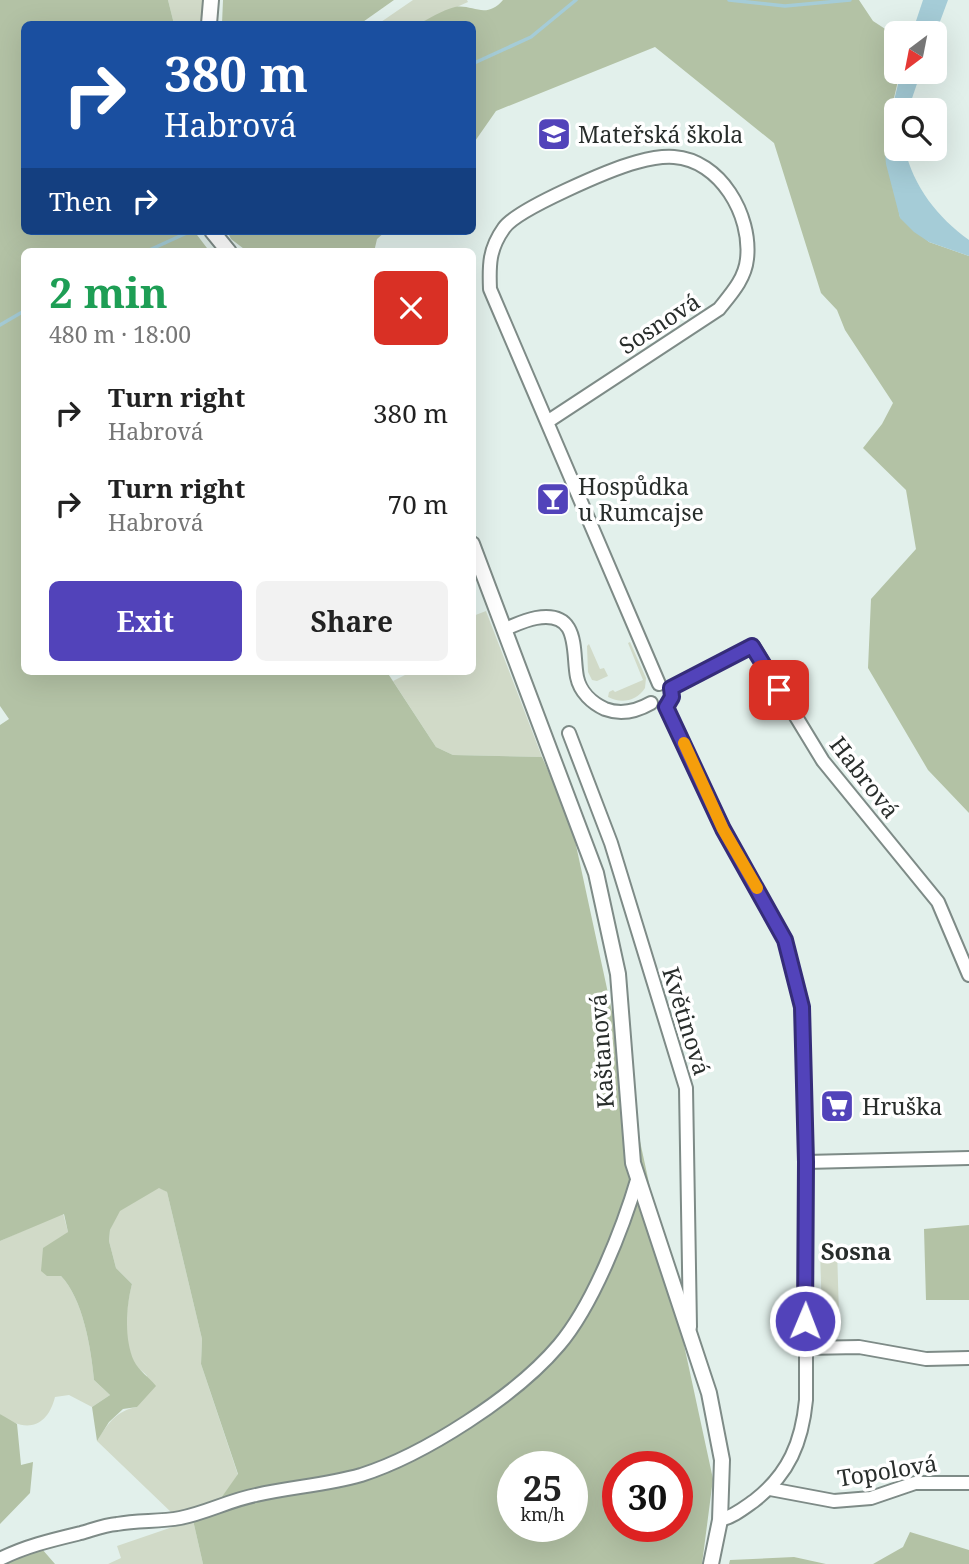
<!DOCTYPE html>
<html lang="en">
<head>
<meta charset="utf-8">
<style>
  :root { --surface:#fff; --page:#f2f2f2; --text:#222; --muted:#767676; --accent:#5243ba }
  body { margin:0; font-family:"Noto Serif",serif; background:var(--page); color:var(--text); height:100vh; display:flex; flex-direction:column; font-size:26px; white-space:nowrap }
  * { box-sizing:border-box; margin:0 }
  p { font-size:23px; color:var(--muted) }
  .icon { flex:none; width:38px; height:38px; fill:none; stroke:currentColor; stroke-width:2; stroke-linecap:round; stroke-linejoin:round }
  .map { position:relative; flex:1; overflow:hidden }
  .panel { position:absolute; left:21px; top:248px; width:455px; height:427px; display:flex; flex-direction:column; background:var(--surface); border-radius:10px; box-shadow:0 7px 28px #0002 }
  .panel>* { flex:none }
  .top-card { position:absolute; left:21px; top:21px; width:455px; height:214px; border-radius:10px; box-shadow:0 7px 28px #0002; background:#1a4fa0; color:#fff; overflow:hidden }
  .needle { width:46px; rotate:212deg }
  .tools { position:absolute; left:884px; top:21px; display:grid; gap:14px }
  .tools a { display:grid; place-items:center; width:63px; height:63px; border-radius:10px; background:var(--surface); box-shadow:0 7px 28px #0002; font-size:35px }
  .speed { position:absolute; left:497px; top:1451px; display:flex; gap:14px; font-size:35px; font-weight:700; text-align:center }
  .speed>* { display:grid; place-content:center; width:91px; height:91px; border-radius:50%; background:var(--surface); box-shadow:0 7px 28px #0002; line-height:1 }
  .speed small { font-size:18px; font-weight:400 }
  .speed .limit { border:10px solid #d22; background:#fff; color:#111 }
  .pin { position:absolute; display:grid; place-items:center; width:60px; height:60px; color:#fff; margin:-30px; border-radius:14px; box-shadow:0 4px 10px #0006 }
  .me { position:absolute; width:77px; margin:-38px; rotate:1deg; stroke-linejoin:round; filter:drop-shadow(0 0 5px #0008) }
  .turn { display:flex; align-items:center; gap:24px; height:147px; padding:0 28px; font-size:32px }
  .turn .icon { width:91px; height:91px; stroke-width:2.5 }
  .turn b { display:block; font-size:49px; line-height:60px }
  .then { display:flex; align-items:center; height:66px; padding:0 28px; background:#0003; gap:14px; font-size:26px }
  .round { display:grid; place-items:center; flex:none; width:74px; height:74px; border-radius:10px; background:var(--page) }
  .summary { display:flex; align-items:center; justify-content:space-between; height:119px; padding:0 28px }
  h1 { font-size:42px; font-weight:700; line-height:52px; color:#1e9e55 }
  .primary-button { display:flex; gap:14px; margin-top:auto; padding:14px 28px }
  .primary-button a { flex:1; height:80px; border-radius:10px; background:var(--accent); color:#fff; font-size:28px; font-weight:700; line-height:80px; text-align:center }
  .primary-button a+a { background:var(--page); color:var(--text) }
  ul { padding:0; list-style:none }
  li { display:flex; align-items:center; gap:21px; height:91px; padding:0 28px }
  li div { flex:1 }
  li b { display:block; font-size:26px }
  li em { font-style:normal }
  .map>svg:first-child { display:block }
</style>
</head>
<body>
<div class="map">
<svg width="969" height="1564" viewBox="0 0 969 1564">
  <rect width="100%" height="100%" fill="#e2f0eb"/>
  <path fill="#d1dac8" d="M 168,0 L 203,0 L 202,24 L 174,24 Z
    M 413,0 L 467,0 L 468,2 L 418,24 L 378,24 Z
    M 486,611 L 542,757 L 453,755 L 436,747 L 393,681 L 411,672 L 472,672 L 473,616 Z
    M 630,642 L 646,678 L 645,688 C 637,701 621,704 608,697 L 609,692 L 613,690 L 615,692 L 643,680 L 628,643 Z
    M 589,644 L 600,669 L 604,668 L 608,676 L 597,681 L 592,680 L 588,672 L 587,646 Z
    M 159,1187 L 167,1192 L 202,1339 L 201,1364 L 238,1475 L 221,1498 L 173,1514 L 97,1441 C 108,1423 116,1411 137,1407 L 147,1376 C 144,1372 137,1368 135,1364 C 122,1343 126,1306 132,1284 L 116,1268 L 109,1241 L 110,1230 L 119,1211 Z
    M 63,1213 L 68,1232 L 47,1276 L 61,1276 C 83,1299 91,1348 94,1380 L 110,1395 L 92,1407 L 69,1395 L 55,1397 C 47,1429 24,1433 0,1414 L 0,1241 Z
    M 837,1248 L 839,1316 L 822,1316 L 820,1249 Z
    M 193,1520 L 203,1564 L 108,1564 L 121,1558 L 117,1546 Z"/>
  <path fill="#b3c2a5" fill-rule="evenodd" d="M 0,0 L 168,0 L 174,24 L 24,24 L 24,231 L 194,231 L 210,252 L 24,252 L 24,672 L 387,672 L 436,747 L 453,755 L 542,757 L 571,822 L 713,1479 L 702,1564 L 203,1564 L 193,1520 L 218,1509 L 221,1498 L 238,1474 L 201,1364 L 202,1339 L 167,1192 L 159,1188 L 120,1211 L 110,1230 L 109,1241 L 116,1268 L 132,1284 C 126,1307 124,1339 134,1361 C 138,1370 150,1378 156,1386 L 137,1407 L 123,1409 L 109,1422 L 97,1441 L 92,1407 L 110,1395 L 94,1380 C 91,1348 83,1299 61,1276 L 47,1276 L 41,1271 L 43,1248 L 68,1232 L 64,1214 L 0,1241 L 0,725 L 9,719 L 0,706 ZM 513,1466 L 572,1466 L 572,1526 L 513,1526 ZM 618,1466 L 677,1466 L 677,1526 L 618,1526 Z
    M 223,0 L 394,0 L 360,24 L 222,24 Z
    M 503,0 L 859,0 L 873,21 L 896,36 L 896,72 L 900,72 L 884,141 L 900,217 L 929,242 L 969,256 L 969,813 L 928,770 L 868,668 L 871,599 L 916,549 L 906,490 L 863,448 L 882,424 L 893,403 L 845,330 L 837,310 L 821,293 L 774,143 L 655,47 L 496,111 L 473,144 L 472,24 L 418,24 C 429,19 442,10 455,7 C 473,4 486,20 503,0 Z
    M 227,231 L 386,231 L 377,239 L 374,252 L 248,252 L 231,239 Z
    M 969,1225 L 969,1300 L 926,1300 L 924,1229 Z
    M 0,1414 L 17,1424 L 21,1465 L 33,1462 L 30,1493 L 0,1524 Z
    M 910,1532 L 969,1550 L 969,1564 L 873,1564 L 903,1547 Z
    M 42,1549 L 55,1564 L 0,1564 Z
    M 794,1557 L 826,1564 L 729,1564 L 730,1560 Z"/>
  <path fill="#a5ccd7" d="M 923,0 L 948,0 L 935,35 L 912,33 Z
    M 901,72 L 921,72 L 908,110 L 896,110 L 896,149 L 905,149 C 913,186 938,218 969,240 L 969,256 L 929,242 L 914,232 L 900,218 L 886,164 L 884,141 Z"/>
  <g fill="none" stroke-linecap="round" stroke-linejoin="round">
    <path stroke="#a5ccd7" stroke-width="3.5" d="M 729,0 L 785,6 L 850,0
      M 472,64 L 531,37 L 576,0
      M 145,252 L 191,231
      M 0,325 L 24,311"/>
    <g stroke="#7e8b87" stroke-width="16">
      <path id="minor" d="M 547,422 L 719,309 C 731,294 745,279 747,259 C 752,215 720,160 674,157 C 662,156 648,159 637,162 C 611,169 517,209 504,228 C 489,249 489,265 490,289 L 659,684
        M 505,629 C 515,625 525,620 536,618 C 581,610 572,652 577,677 C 580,692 592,703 605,709 C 621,715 637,711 651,703
        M 671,688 L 753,646 L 823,761 L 938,902 L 969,975
        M 666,707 L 723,829 L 785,940 L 802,1007 L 806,1162 L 806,1400 C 802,1442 789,1474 754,1501 C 744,1508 733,1517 720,1520
        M 569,733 L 611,843 L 686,1088 L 690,1327
        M 806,1162 L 969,1158
        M 805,1348 L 859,1347 L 926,1359 L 969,1358
        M 770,1489 L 834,1501 L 871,1498 L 915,1483 L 969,1483
        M 0,1559 C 26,1546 52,1540 81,1533 C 92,1530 104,1525 117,1524 C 138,1520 159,1522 180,1518 C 206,1513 230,1500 256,1495 C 291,1487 326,1485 361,1475 C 424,1455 516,1396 559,1345 C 593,1305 623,1228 638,1177"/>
    </g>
    <g stroke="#7e8b87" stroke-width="18">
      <path id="tertiary" d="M 209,24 L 211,0
        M 212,231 L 229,252
        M 472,544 L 596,873 L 618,974 L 633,1163 L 709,1393 L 722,1460 L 720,1520 L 711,1564"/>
    </g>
    <use href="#minor" stroke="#fff" stroke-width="12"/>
    <use href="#tertiary" stroke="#fff" stroke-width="14"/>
  </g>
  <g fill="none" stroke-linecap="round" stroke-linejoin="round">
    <g stroke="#352c79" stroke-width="18">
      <path id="route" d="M 779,690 L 752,646 L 671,688 L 672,697 L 666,707 L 723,829 L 785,940 L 802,1007 L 806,1162 L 805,1321"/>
    </g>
    <use href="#route" stroke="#5243ba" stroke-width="12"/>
    <path stroke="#f59e0b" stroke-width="12" d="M 684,743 L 723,829 L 757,888"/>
  </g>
  <defs>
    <g id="school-square" transform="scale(1.75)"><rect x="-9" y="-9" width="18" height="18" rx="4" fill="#5243ba" stroke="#fff"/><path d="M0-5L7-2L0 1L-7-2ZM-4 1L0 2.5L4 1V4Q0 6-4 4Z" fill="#fff"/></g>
    <g id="bar-square" transform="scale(1.75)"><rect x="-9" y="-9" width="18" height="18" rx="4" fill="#5243ba" stroke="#fff"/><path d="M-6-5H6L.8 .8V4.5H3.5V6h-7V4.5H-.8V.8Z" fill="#fff"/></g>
    <g id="supermarket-square" transform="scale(1.75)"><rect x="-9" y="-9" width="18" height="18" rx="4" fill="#5243ba" stroke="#fff"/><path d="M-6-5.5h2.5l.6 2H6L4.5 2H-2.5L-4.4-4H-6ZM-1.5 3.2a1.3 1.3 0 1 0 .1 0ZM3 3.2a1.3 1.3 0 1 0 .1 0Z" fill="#fff"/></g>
  </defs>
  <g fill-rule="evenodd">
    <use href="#school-square" x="554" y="134"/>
    <use href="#bar-square" x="553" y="499"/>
    <use href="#supermarket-square" x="837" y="1106"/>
  </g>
  <g text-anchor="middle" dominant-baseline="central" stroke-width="7" stroke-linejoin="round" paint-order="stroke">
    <g font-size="23" fill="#282d2b" stroke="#fff" text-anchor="start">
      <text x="578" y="134">Mateřská škola</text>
      <text x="578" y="486">Hospůdka<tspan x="578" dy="26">u Rumcajse</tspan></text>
      <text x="862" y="1106">Hruška</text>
    </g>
    <g font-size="23" fill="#282d2b" stroke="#fff">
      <text transform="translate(659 323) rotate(-33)">Sosnová</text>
      <text transform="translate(865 777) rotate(52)">Habrová</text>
      <text transform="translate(687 1021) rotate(73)">Květinová</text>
      <text transform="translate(601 1051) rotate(-94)">Kaštanová</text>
      <text transform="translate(887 1470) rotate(-9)">Topolová</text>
    </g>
    <g font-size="24" font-weight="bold" fill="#282d2b" stroke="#fff">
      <text x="856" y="1250">Sosna</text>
    </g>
  </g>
</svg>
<div class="tools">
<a><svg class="needle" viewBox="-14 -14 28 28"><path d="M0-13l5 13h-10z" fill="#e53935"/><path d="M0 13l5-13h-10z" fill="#767676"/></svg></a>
<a><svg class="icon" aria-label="search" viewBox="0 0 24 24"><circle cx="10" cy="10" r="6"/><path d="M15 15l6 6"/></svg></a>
</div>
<div class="speed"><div>25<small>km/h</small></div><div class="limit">30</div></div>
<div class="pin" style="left:779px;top:690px;background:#d93025"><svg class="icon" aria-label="arrive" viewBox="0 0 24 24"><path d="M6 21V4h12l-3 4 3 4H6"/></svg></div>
<svg class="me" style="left:805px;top:1321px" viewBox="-20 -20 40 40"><circle r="17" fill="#5243ba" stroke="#fff" stroke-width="3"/><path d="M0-11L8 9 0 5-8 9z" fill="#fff"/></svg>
<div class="top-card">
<div class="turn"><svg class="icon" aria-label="right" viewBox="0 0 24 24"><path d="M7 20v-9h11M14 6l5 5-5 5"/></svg><div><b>380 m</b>Habrová</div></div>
<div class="then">Then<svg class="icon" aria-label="right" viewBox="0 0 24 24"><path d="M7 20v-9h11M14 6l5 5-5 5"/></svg></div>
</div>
<section class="panel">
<div class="summary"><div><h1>2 min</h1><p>480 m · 18:00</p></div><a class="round" style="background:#d93025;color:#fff"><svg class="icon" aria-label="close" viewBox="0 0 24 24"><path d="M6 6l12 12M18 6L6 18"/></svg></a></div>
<ul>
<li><svg class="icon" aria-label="right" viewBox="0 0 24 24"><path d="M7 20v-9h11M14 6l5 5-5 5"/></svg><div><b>Turn right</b><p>Habrová</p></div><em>380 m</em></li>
<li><svg class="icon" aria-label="right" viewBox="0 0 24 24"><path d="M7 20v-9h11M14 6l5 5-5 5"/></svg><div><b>Turn right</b><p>Habrová</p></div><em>70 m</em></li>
</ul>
<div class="primary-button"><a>Exit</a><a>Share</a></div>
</section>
</div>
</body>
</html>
